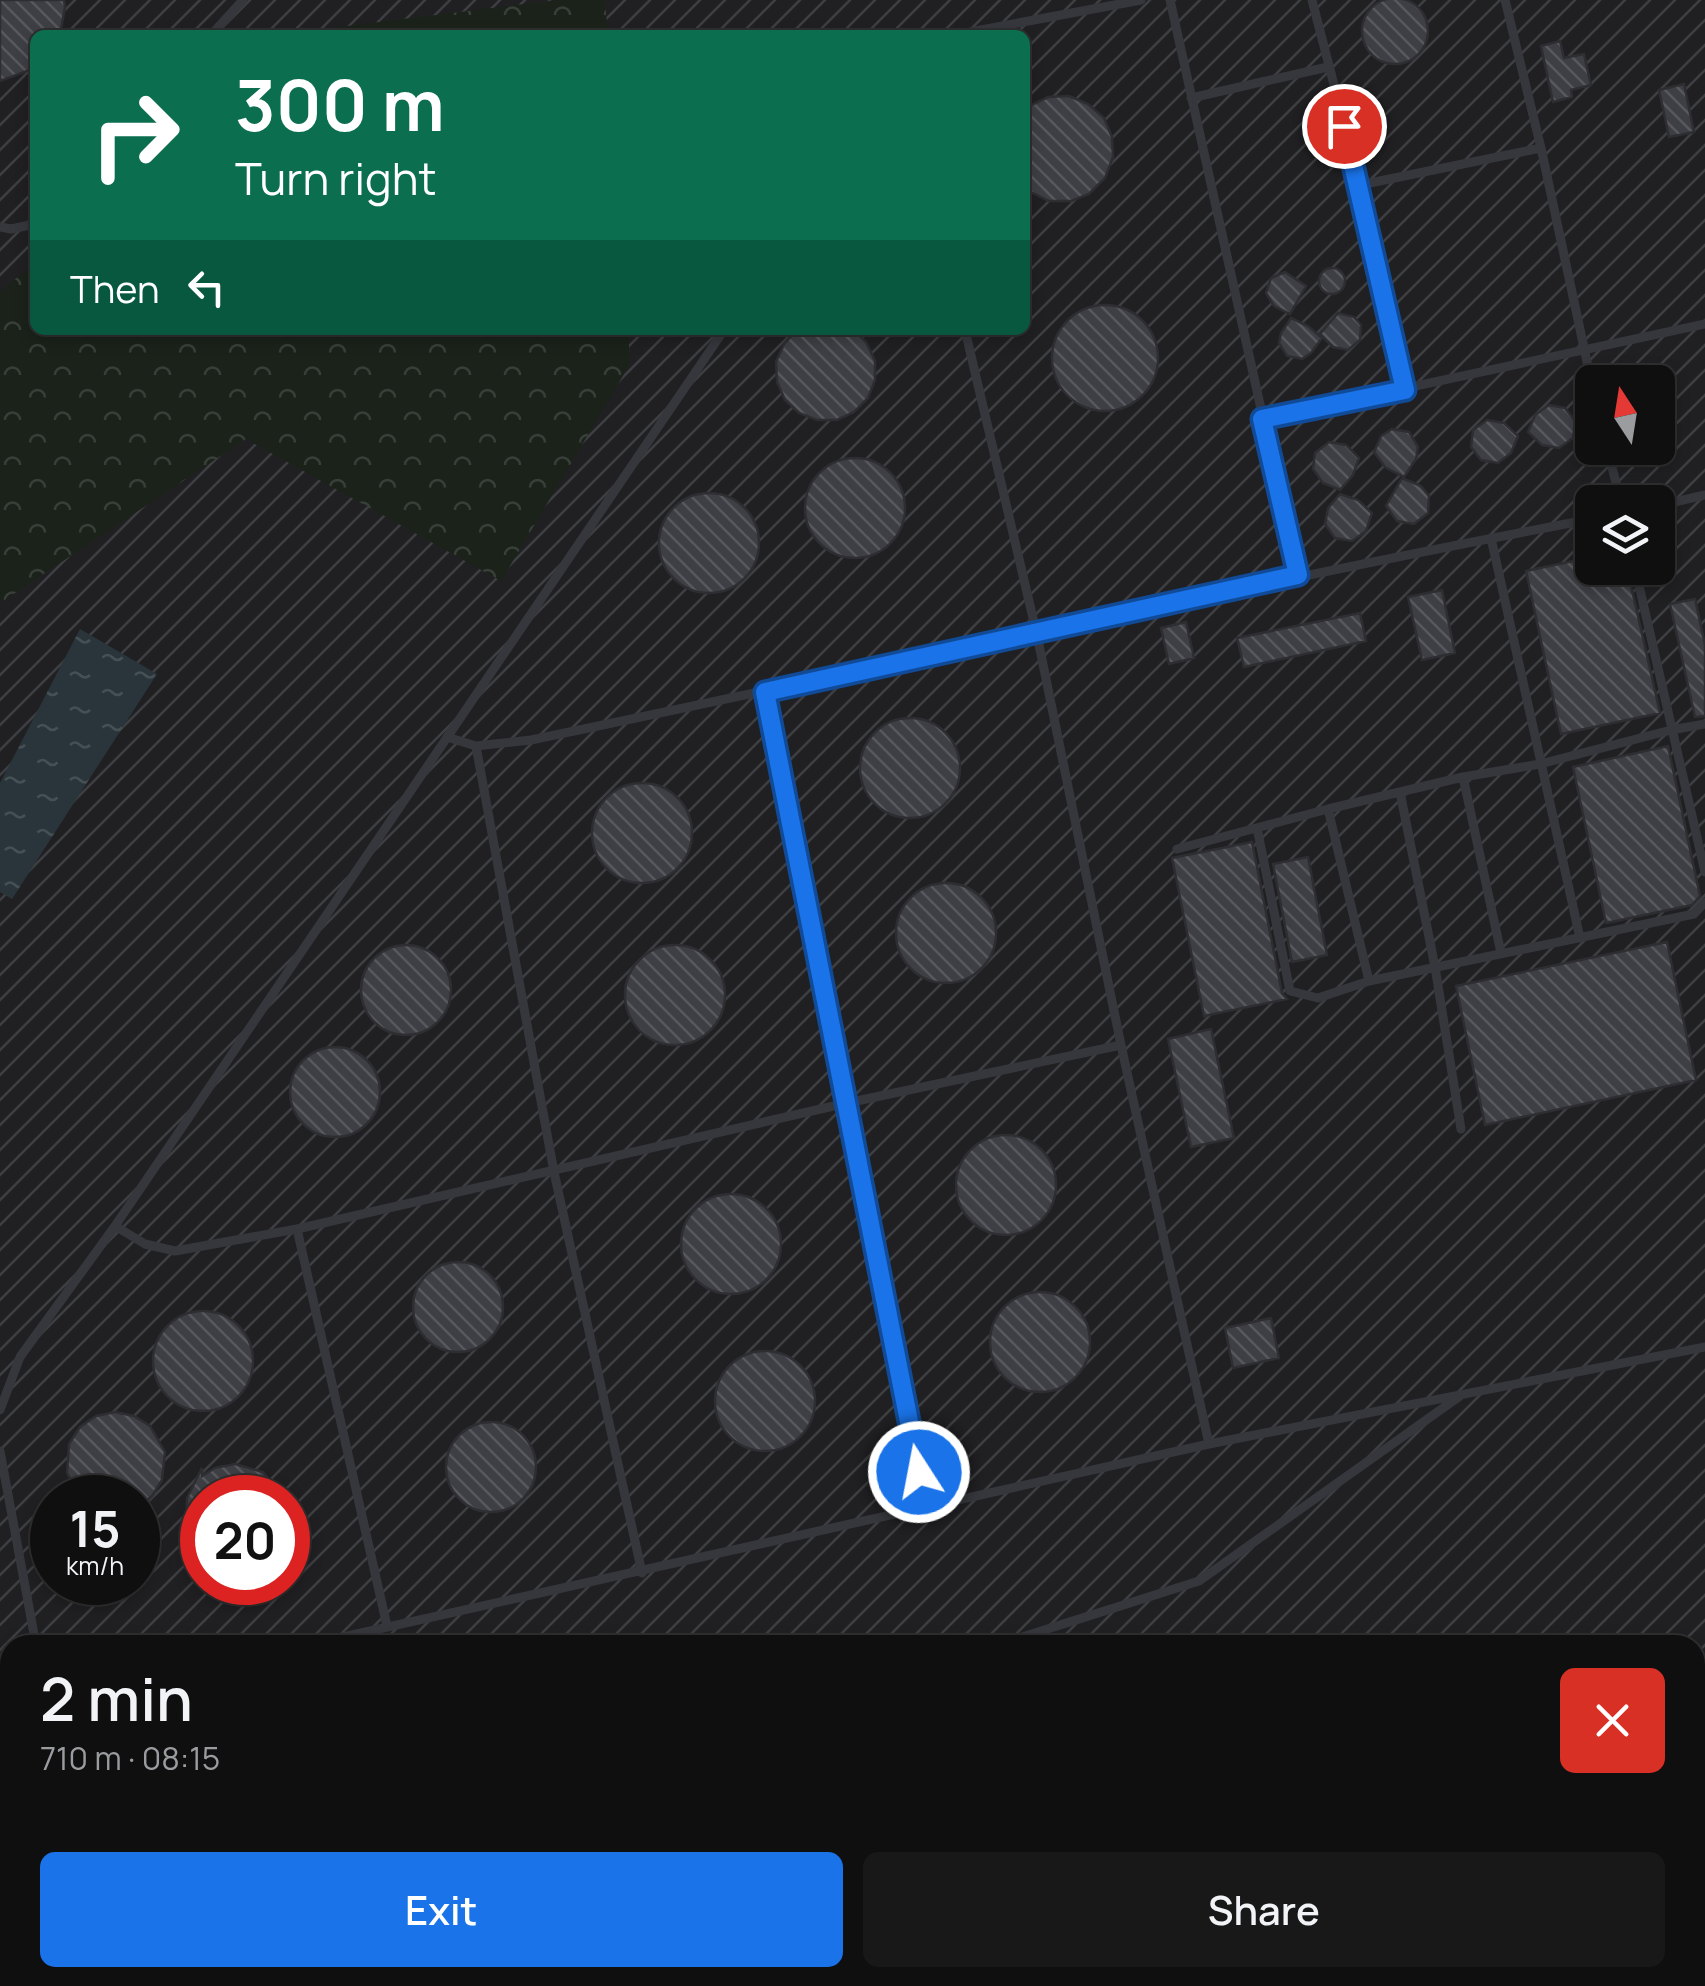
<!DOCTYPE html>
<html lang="en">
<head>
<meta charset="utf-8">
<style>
  :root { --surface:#0f0f10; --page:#181819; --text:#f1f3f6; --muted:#9b9c9f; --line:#2f2f30; --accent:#1a73e8 }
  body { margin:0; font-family:Manrope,sans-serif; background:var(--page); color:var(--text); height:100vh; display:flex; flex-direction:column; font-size:38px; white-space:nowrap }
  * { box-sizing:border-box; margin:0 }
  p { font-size:32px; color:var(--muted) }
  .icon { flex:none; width:55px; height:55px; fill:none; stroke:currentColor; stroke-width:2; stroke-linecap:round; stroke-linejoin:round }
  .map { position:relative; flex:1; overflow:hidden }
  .side { position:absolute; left:0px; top:1635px; width:1705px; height:352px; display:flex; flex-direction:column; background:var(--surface); border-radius:30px 30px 0 0; box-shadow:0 5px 15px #0003,0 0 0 2px var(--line) }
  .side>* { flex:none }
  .hud { position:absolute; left:30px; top:30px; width:1000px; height:305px; border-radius:15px; box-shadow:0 5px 15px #0003,0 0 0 2px var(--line); background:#0b6e4f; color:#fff; overflow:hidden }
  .needle { width:65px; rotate:348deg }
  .controls { position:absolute; left:1575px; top:365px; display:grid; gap:20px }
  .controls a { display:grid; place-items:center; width:100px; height:100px; border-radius:15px; background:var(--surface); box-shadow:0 5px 15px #0003,0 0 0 2px var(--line); font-size:50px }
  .speed { position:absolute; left:30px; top:1475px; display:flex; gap:20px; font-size:50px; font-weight:700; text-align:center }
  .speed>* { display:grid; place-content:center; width:130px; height:130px; border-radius:50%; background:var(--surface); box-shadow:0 5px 15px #0003,0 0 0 2px var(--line); line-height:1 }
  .speed small { font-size:25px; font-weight:400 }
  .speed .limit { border:15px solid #d22; background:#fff; color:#111 }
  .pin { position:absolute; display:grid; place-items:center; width:85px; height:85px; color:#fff; margin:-42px; border:5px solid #fff; border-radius:50%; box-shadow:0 2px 10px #0007 }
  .me { position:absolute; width:110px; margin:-55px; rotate:349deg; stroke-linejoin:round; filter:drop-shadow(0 0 8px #0008) }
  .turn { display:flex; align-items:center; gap:35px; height:210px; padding:0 40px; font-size:45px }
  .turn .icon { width:130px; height:130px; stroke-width:2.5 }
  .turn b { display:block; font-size:70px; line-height:85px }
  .then { display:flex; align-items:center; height:95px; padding:0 40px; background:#0003; gap:20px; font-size:38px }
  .round { display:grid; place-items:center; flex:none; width:105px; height:105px; border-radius:15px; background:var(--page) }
  .overview { display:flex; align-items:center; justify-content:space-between; height:170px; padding:0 40px }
  h1 { font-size:60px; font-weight:600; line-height:75px }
  .action { display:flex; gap:20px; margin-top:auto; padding:20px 40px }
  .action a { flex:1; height:115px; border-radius:15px; background:var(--accent); color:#fff; font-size:40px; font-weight:600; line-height:115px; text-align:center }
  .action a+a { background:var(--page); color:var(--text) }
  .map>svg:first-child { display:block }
</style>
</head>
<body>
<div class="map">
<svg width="1705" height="1986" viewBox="0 0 1705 1986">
  <defs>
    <pattern id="industrial-furrows" width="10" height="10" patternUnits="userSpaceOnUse" patternTransform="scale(2.5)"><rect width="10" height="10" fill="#202023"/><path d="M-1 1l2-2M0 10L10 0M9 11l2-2" fill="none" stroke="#3d3e41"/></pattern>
    <pattern id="forest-crowns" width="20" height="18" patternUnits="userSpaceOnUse" patternTransform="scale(2.5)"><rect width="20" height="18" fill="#1a221a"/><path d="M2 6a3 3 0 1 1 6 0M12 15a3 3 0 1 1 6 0" fill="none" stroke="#383f39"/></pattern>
    <pattern id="water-ripples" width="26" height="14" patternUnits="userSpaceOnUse" patternTransform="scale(2.5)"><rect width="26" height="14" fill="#29353b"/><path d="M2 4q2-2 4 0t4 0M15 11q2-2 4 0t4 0" fill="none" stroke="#455055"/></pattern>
    <pattern id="building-back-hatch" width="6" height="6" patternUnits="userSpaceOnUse" patternTransform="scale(2.5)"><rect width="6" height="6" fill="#3e3f44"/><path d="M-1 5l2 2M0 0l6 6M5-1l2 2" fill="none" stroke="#57585d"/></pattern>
  </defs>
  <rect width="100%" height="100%" fill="#141416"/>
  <path fill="url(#industrial-furrows)" fill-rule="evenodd" d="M 0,0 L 1705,0 L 1705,1986 L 82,1986 L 80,1978 L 1695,1978 L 1695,1645 L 10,1645 L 10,1763 L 0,1732 ZM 35,35 L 1025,35 L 1025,330 L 35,330 ZM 1592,382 L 1658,382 L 1658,448 L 1592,448 ZM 1592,502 L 1658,502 L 1658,568 L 1592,568 ZM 52,1498 L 138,1498 L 138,1582 L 52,1582 ZM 202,1498 L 288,1498 L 288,1582 L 202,1582 Z"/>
  <path fill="url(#forest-crowns)" d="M 557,0 L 605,0 L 608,35 L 295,35 L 299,32 Z
    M 35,262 L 35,330 L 628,330 L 630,364 L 501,581 L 246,439 L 0,603 L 0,292 Z"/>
  <path fill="url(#water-ripples)" d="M 80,629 L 157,674 L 12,899 L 0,892 L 0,783 Z"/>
  <path fill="url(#building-back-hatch)" stroke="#2e2e32" stroke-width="2.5" d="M1362 31a33 33 0 1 1 66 0a33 33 0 1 1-66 0Z
    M 0,0 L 64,0 L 65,7 L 60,35 L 35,35 L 35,68 L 0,81 Z
    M 1560,41 L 1564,58 L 1584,54 L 1591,85 L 1571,90 L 1572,97 L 1553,102 L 1541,46 Z
    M 1684,84 L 1694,132 L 1669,137 L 1659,90 Z
    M 1069,96 L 1088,104 L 1104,118 L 1112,137 L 1113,157 L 1105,178 L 1089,194 L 1071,201 L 1049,201 L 1025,189 L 1025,108 L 1048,97 Z
    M1319 281a13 13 0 1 1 26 0a13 13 0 1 1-26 0Z
    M 1285,272 L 1306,286 L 1290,314 L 1274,306 L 1266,293 L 1271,278 Z
    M1052 358a53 53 0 1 1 106 0a53 53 0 1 1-106 0Z
    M 1338,313 L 1354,317 L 1361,325 L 1360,340 L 1348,350 L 1333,347 L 1320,334 Z
    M 1291,318 L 1308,326 L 1322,338 L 1311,353 L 1302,359 L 1287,356 L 1279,343 L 1281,333 Z
    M 797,330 L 854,330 L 866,342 L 875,361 L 875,380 L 868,398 L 854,412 L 837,420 L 817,420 L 799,413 L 785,400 L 777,382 L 776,362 L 784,344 Z
    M 1549,405 L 1565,408 L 1575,421 L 1573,438 L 1559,448 L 1542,445 L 1528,432 L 1535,415 Z
    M 1487,420 L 1504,423 L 1518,436 L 1511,453 L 1498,463 L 1481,460 L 1471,447 L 1473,430 Z
    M 1392,429 L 1409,432 L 1418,447 L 1416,459 L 1404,477 L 1385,467 L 1374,452 L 1381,436 Z
    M 1329,442 L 1346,445 L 1359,458 L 1353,475 L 1340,490 L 1323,483 L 1313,469 L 1315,453 Z
    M805 508a50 50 0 1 1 100 0a50 50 0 1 1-100 0Z
    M 1402,478 L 1421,486 L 1429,496 L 1428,513 L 1414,524 L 1397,521 L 1386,506 Z
    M659 543a50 50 0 1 1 100 0a50 50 0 1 1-100 0Z
    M 1340,494 L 1358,500 L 1372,513 L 1366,531 L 1352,541 L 1335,538 L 1325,524 L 1328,508 Z
    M 1592,557 L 1592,568 L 1627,568 L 1660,713 L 1561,734 L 1526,571 Z
    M 1442,590 L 1455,653 L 1422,660 L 1408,597 Z
    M 1695,599 L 1705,645 L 1705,716 L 1695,717 L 1670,604 Z
    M 1360,613 L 1366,641 L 1244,667 L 1237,638 Z
    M 1186,622 L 1194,658 L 1169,664 L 1161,628 Z
    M860 768a50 50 0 1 1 100 0a50 50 0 1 1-100 0Z
    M 1668,746 L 1700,896 L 1692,905 L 1606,923 L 1573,767 Z
    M592 833a50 50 0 1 1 100 0a50 50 0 1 1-100 0Z
    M 1252,842 L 1282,993 L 1287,999 L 1204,1016 L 1172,858 Z
    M 1308,857 L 1327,955 L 1292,962 L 1273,864 Z
    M896 933a50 50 0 1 1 100 0a50 50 0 1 1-100 0Z
    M 1667,942 L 1696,1080 L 1485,1125 L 1456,986 Z
    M361 990a45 45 0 1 1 90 0a45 45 0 1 1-90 0Z
    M625 995a50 50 0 1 1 100 0a50 50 0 1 1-100 0Z
    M 1211,1029 L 1234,1138 L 1191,1147 L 1168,1039 Z
    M290 1092a45 45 0 1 1 90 0a45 45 0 1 1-90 0Z
    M956 1185a50 50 0 1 1 100 0a50 50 0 1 1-100 0Z
    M681 1244a50 50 0 1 1 100 0a50 50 0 1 1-100 0Z
    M413 1307a45 45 0 1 1 90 0a45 45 0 1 1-90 0Z
    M990 1342a50 50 0 1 1 100 0a50 50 0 1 1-100 0Z
    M153 1361a50 50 0 1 1 100 0a50 50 0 1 1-100 0Z
    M 1271,1318 L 1279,1358 L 1233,1368 L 1225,1328 Z
    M715 1401a50 50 0 1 1 100 0a50 50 0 1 1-100 0Z
    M 115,1412 L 134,1416 L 150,1426 L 165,1452 L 162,1480 L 152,1496 L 138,1508 L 138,1498 L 81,1498 L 67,1473 L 69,1444 L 80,1427 L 96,1416 Z
    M446 1467a45 45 0 1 1 90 0a45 45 0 1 1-90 0Z
    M 235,1464 L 263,1472 L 283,1498 L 202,1498 L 202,1558 L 186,1524 L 187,1498 L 202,1468 L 202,1476 L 215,1468 Z"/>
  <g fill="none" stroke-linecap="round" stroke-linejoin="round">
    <path stroke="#35373c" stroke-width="9" d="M 1170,0 L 1298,575
      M 1312,0 L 1360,185 L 1405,390
      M 1505,0 L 1541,148 L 1592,385
      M 211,35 L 243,0
      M 954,35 L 1141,0
      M 1191,98 L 1328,67
      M 1360,185 L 1541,148
      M 0,227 L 11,229 L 35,224
      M 965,330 L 1037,635 L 1121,1045 L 1209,1444
      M 1261,419 L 1705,324
      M 1607,448 L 1621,502
      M 1658,506 L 1705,495
      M 1491,538 L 1580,938
      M 1635,568 L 1705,872
      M 765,692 L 926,1509
      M 447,737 L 476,746 L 531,740 C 885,667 1237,586 1592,519
      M 476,746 L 554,1172 L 642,1573
      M 1463,777 L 1501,953
      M 1400,792 L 1435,967 L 1461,1129
      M 1328,809 L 1369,981
      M 1257,828 L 1290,991 L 1318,998 L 1369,981 L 1694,914 L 1705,902
      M 1177,849 L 1328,809 L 1463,777 L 1540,764 L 1671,730 L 1705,724
      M 115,1226 L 145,1244 L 175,1251 L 297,1229 L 847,1103 L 1121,1045
      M 297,1229 L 387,1626
      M 0,1410 L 20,1357 L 115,1226 L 724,330
      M 0,1451 L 36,1645
      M 307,1645 L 1209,1444 L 1705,1347
      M 997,1645 L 1199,1581 L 1460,1396
      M 0,1664 L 10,1696
      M 240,1978 L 241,1986"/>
    <path stroke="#35373c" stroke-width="18" d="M 1695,1791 L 1705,1788
      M 1280,1978 L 1282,1986
      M 1593,1986 L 1593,1978"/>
  </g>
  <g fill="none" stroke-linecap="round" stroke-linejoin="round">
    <g stroke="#114b97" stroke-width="25">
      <path id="route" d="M 919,1472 L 765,692 L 1298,575 L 1262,419 L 1405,390 L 1344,126"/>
    </g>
    <use href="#route" stroke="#1a73e8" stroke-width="18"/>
  </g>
</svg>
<div class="controls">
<a><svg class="needle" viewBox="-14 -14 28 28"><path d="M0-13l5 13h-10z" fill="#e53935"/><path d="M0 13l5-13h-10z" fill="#9b9c9f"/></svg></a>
<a><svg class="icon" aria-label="layers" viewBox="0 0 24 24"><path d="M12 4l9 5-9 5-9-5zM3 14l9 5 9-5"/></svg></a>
</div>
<div class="speed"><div>15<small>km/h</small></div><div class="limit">20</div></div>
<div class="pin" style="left:1344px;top:126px;background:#d93025"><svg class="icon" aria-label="arrive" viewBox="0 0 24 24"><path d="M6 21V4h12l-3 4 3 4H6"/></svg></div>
<svg class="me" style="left:919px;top:1472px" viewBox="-20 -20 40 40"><circle r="17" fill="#1a73e8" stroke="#fff" stroke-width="3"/><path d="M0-11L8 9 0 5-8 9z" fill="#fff"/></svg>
<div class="hud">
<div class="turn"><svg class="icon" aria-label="right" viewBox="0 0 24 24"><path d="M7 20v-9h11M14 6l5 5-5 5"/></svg><div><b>300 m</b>Turn right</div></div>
<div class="then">Then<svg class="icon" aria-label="left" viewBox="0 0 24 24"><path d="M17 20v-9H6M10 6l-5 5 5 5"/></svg></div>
</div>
<section class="side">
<div class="overview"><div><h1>2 min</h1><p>710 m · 08:15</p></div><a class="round" style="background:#d93025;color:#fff"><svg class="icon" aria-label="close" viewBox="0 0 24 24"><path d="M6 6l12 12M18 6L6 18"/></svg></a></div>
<div class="action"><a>Exit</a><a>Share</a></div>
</section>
</div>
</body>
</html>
